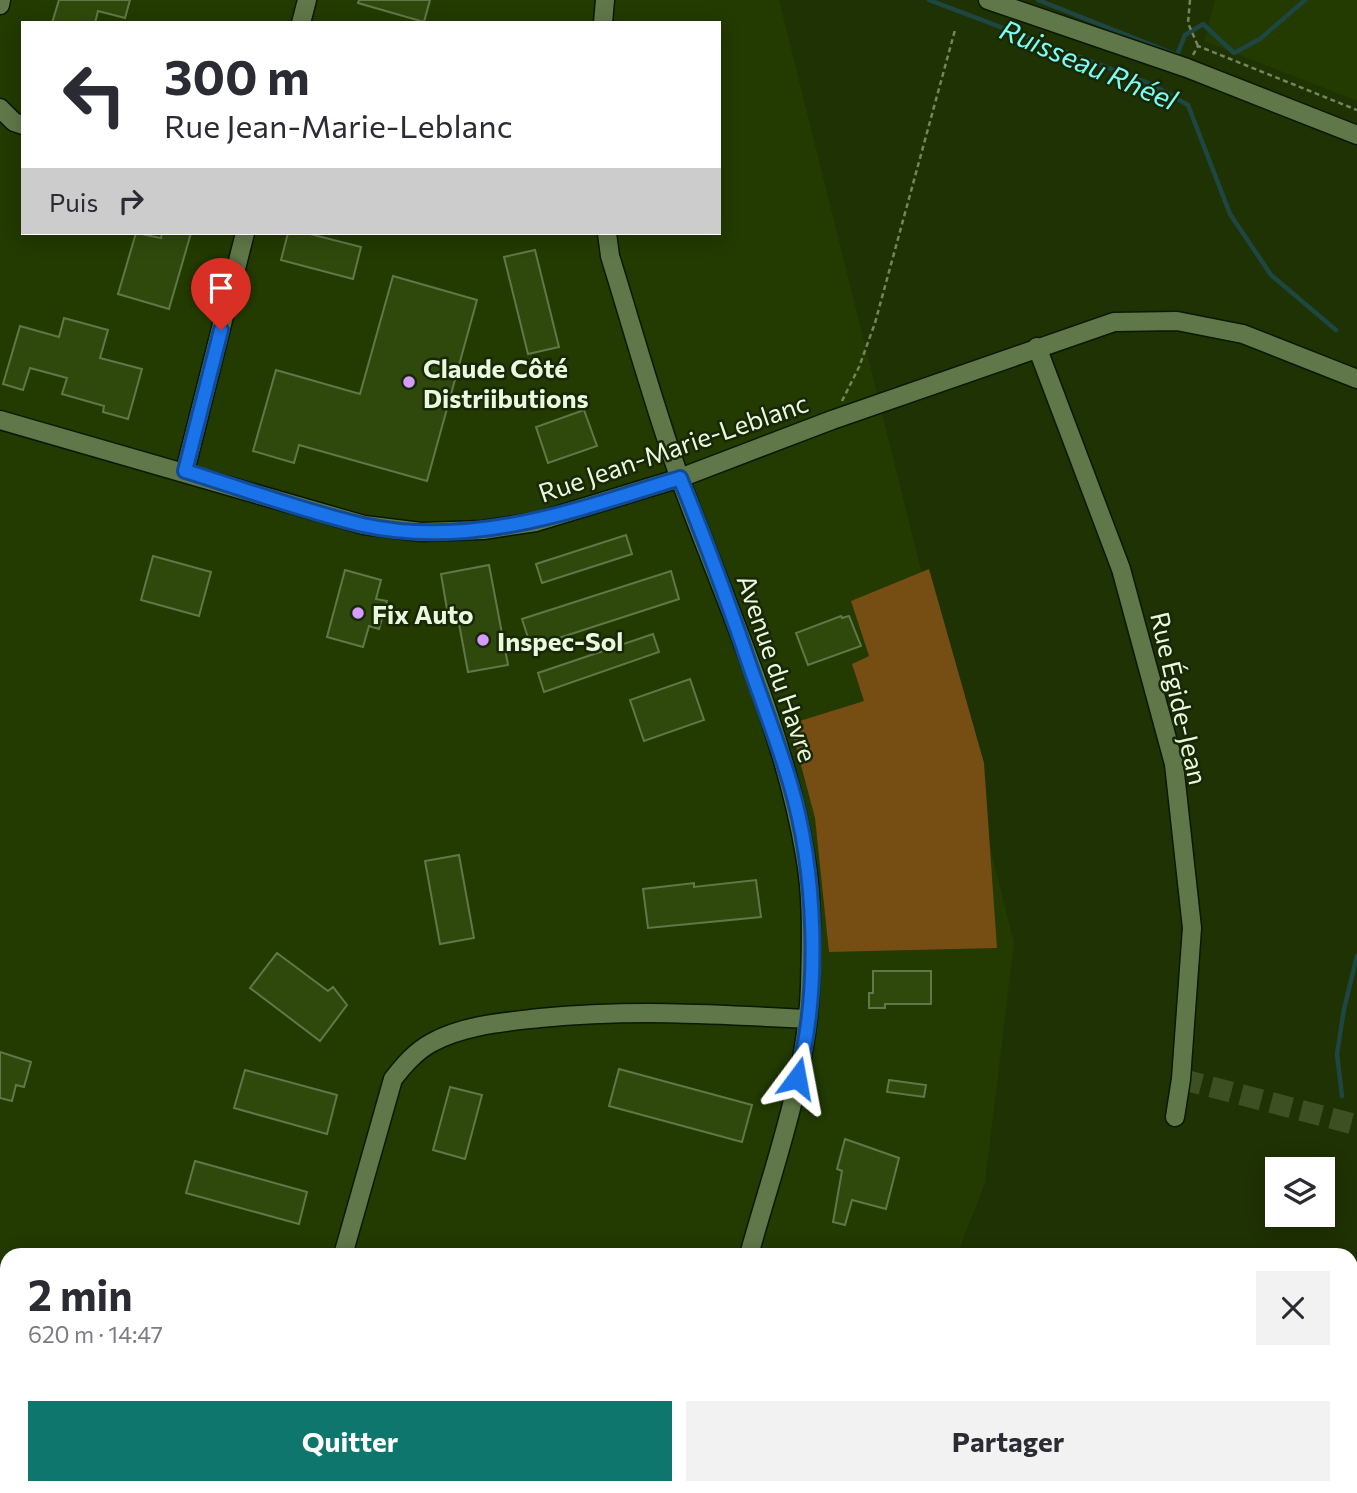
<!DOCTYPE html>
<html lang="fr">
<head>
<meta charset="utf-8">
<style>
  :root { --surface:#fff; --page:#f2f2f3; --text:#2b2b33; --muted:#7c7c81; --accent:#0f766e }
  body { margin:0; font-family:Commissioner,sans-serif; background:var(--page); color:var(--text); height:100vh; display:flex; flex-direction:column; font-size:26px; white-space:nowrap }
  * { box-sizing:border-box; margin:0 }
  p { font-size:23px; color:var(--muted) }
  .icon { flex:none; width:38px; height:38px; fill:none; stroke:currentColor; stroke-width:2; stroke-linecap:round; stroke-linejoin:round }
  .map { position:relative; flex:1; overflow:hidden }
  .drawer { position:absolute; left:0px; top:1248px; width:1358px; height:247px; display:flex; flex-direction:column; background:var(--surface); border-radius:21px 21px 0 0; box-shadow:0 4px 18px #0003 }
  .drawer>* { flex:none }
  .banner { position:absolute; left:21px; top:21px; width:700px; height:214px; border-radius:0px; box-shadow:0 4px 18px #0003; background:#fff; color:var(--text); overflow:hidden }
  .fabs { position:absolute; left:1265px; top:1157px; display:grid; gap:14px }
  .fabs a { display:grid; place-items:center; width:70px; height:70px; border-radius:0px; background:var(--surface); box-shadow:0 4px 18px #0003; font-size:35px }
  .pin { position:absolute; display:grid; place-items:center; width:60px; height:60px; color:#fff; margin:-72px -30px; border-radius:50% 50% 50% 0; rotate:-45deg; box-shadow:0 0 7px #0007 }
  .pin .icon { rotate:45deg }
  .me { position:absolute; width:77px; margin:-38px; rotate:13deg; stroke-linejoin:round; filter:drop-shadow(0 0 5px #0008) }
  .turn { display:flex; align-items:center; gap:24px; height:147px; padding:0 28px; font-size:32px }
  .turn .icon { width:91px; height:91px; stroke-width:2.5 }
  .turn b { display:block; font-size:49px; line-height:60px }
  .then { display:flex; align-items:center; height:66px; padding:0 28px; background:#0003; gap:14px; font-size:26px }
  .round { display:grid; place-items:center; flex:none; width:74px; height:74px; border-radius:0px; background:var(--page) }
  .overview { display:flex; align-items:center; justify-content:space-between; height:119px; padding:0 28px }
  h1 { font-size:42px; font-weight:700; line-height:52px }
  .cta { display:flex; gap:14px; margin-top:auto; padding:14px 28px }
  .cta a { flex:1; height:80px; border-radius:0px; background:var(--accent); color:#fff; font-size:28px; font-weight:700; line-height:80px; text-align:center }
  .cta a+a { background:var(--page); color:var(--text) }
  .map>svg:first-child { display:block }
</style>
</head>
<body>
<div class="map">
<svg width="1357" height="1493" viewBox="0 0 1357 1493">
  <rect width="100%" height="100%" fill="#1f3203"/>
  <path fill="#233a01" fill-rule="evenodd" d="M 0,0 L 779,0 L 1014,943 L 985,1183 L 957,1255 L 7,1255 L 7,1278 L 0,1276 ZM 23,23 L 719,23 L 719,233 L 23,233 Z
    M 1215,0 L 1357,0 L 1357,101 L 1204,41 Z
    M 54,1488 L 287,1488 L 285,1493 L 53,1493 Z
    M 480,1488 L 883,1488 L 882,1493 L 478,1493 Z"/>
  <path fill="#764d12" d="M 929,569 L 984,763 L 997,948 L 829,952 L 815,818 L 790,724 L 864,701 L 852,664 L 869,656 L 851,601 Z
    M 1357,1325 L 1357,1493 L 1317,1493 L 1318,1488 L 1351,1488 L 1351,1351 Z
    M 303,1488 L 469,1488 L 467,1493 L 301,1493 Z
    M 909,1488 L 953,1488 L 952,1493 L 908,1493 Z"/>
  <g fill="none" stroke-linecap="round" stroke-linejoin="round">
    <path stroke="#1e4643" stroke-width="4.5" d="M 929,0 L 1151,84 L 1188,105 L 1230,214 L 1271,275 L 1336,330
      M 1038,0 L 1177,55 L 1185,35 L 1203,24 L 1234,53 L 1260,39 L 1305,0
      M 1342,1096 L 1337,1054 L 1344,1009 L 1357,956"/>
  </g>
  <path fill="#2f490c" stroke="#607849" stroke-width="2" d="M 59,0 L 130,0 L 125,18 L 98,11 L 95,23 L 52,23 Z
    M 359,0 L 430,0 L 424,22 L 358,3 Z
    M 136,233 L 161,238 L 162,233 L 191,233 L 169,309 L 118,294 Z
    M 288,233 L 306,233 L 361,247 L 353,279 L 281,260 Z
    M 535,250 L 559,347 L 528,354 L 504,257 Z
    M 393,276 L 477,300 L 427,481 L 299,445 L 294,463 L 253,451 L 276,370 L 360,394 Z
    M 64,318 L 108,330 L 100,358 L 142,369 L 128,419 L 103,412 L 104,406 L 62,394 L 67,378 L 30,368 L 23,390 L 3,384 L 20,326 L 59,337 Z
    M 584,410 L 597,446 L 548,463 L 536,427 Z
    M 626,535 L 632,554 L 542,583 L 536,564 Z
    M 153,556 L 211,572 L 199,616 L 141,600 Z
    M 489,565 L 508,665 L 468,672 L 457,613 L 448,615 L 441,574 Z
    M 345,570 L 381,580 L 376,599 L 387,601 L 379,629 L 369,626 L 363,647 L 327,637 Z
    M 671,571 L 679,599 L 531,647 L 522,619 Z
    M 841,616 L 842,618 L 849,616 L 861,646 L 808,665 L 796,633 Z
    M 653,634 L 659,652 L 544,692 L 538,673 Z
    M 690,679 L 704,720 L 644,741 L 630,700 Z
    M 459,855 L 474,938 L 440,944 L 425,861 Z
    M 756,880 L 761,917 L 648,928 L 643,889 L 694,883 L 694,887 Z
    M 277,953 L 328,991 L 333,987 L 347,1005 L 320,1041 L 250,988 Z
    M 873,971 L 931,971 L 931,1004 L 885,1004 L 885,1008 L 869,1008 L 869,993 L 873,993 Z
    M 0,1052 L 31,1062 L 24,1087 L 16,1085 L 12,1101 L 0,1098 Z
    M 619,1069 L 752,1105 L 742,1142 L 609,1106 Z
    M 245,1070 L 337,1095 L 327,1134 L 234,1108 Z
    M 889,1080 L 926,1085 L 924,1097 L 887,1092 Z
    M 450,1087 L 482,1095 L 465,1159 L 433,1150 Z
    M 845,1139 L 899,1158 L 886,1209 L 852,1200 L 845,1225 L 833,1222 L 842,1171 L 837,1169 Z
    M 195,1161 L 307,1192 L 299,1224 L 186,1193 Z"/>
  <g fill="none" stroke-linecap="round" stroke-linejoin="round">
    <path stroke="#3d5024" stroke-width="21" stroke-dasharray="21 10" stroke-linecap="butt" d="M 1181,1079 L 1357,1125"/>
    <g stroke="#0a1900" stroke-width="21">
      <path id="minor" d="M 988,0 L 1187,68 L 1357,135
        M 0,5 L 1,0
        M 301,23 L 307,0
        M 603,23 L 605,0
        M 0,108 L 14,122 L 23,125
        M 607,233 L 610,256 C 633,330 654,406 680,479 C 724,599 784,729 805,855 C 813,898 811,944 810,987 C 807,1078 773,1168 749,1255
        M 1037,347 L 1121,569 L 1174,764 L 1192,928 L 1181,1079 L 1175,1117
        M 0,420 L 364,525 L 421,532 L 483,530 L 536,522 L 680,478 L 832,420 L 1114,322 L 1177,321 L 1243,334 L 1357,379
        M 185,471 L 245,233
        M 343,1255 L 393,1079 C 404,1065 415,1052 431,1043 C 463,1025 505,1022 540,1018 C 633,1009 714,1014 807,1019
        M 275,1493 L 276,1488
        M 684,1493 L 686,1488"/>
    </g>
    <path stroke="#74855e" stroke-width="2.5" stroke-dasharray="5 3.5" stroke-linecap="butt" d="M 1190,0 L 1188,23 L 1198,46
      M 1193,55 L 1198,46 L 1357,110
      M 842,401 L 859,367 L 875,323 L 955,30"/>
    <use href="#minor" stroke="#607849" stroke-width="18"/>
  </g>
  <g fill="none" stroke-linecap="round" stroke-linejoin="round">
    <g stroke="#114b97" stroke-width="18">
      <path id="route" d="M 221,330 L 185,471 C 244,489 303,511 363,525 C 472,549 577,510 680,478 C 706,542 730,607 752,672 C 765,709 779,746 790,783 C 816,870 821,991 797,1078"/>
    </g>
    <use href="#route" stroke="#1a73e8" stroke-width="12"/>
  </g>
  <g fill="#d49cfc" stroke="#182705" stroke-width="2.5">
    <circle cx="409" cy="382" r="7"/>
    <circle cx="358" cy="613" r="7"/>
    <circle cx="483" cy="640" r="7"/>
  </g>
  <g text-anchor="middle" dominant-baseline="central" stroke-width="5" stroke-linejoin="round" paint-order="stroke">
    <g font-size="26" font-weight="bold" fill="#eaf8de" stroke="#182705" text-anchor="start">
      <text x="423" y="367">Claude Côté<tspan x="423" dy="30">Distriibutions</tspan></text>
      <text x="372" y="613">Fix Auto</text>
      <text x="497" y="640">Inspec-Sol</text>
    </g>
    <g font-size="26" fill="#eaf8de" stroke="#182705">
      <text transform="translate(673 447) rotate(-19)">Rue Jean-Marie-Leblanc</text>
      <text transform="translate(778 668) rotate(71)">Avenue du Havre</text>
      <text transform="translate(1180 698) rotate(77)">Rue Égide-Jean</text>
    </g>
    <g font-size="28" font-style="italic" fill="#7dfcf5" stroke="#182705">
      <text transform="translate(1089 64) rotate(23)">Ruisseau Rhéel</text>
    </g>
  </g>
</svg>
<div class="fabs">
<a><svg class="icon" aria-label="layers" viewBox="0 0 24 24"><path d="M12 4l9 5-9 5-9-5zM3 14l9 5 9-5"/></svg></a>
</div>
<div class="pin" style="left:221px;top:330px;background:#d93025"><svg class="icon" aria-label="arrive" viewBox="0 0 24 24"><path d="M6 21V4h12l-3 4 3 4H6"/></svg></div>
<svg class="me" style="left:797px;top:1078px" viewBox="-20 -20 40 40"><path d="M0-17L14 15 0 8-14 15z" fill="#1a73e8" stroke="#fff" stroke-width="4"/></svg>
<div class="banner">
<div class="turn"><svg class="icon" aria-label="left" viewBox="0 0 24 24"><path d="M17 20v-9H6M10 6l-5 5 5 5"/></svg><div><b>300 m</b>Rue Jean-Marie-Leblanc</div></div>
<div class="then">Puis<svg class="icon" aria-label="right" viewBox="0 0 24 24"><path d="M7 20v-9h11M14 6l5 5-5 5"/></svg></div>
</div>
<section class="drawer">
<div class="overview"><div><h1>2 min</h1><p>620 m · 14:47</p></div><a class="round"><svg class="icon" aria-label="close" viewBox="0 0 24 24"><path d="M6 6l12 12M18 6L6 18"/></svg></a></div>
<div class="cta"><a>Quitter</a><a>Partager</a></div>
</section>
</div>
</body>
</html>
